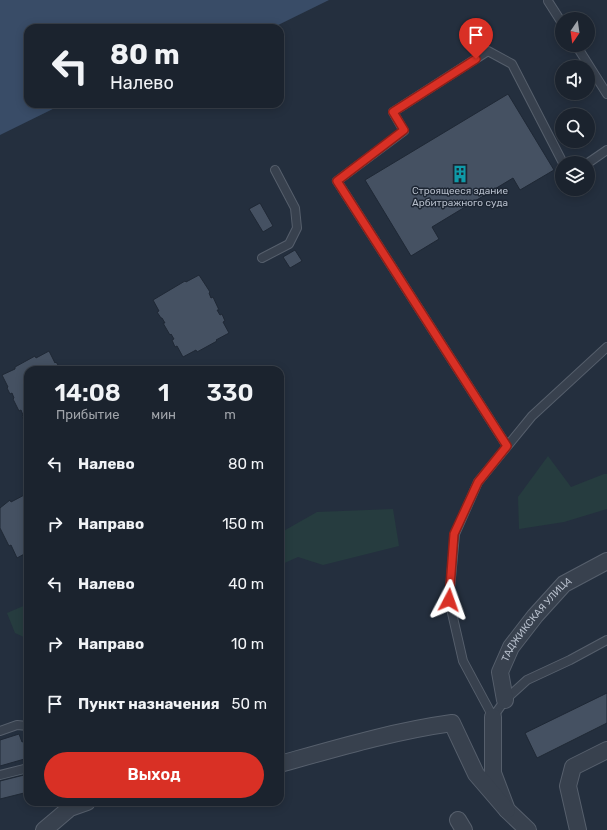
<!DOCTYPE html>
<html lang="ru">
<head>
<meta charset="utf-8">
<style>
  :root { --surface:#1b232e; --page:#242b36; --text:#f1f3f6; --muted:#a0a4aa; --line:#39404a; --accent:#d93025 }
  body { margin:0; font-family:Rubik,sans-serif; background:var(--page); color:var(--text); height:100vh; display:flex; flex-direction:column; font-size:15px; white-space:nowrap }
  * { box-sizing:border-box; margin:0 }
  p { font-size:13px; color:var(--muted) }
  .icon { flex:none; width:22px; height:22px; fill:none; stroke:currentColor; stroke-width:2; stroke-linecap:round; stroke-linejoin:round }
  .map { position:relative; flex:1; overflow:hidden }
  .sheet { position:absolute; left:24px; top:366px; width:260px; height:440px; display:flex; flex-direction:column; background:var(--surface); border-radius:12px; box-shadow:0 2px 10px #0003,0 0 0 1px var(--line) }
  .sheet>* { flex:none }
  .top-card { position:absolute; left:24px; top:24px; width:260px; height:84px; border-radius:12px; box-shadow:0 2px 10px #0003,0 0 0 1px var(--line); background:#1b232e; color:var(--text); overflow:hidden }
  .needle { width:26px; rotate:193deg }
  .fabs { position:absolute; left:555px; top:12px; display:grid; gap:8px }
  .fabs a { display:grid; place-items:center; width:40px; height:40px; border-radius:50%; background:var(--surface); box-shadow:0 2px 10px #0003,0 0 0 1px var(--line); font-size:20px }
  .pin { position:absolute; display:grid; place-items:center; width:34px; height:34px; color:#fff; margin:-41px -17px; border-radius:50% 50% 50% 0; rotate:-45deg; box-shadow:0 0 4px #0007 }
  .pin .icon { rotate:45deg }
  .me { position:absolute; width:44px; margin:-22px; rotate:4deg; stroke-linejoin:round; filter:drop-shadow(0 0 3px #0008) }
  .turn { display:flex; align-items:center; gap:14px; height:84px; padding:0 20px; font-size:18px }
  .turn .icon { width:52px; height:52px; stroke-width:2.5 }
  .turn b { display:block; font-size:28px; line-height:34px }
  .eta { display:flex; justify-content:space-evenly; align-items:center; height:68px; text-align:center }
  .eta b { font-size:24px; font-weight:600; line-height:28px }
  .primary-button { display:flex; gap:8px; margin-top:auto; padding:8px 20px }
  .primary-button a { flex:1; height:46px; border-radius:24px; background:var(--accent); color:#fff; font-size:16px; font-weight:600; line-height:46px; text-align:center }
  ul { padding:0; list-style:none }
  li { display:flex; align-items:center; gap:12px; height:60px; padding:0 20px }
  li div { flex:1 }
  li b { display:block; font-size:15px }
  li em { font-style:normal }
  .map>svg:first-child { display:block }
</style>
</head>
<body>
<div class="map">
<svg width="607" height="830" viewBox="0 0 607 830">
  <rect width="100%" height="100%" fill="#242f3e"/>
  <path fill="#263c3f" d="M 548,456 L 571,487 L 604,474 L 607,474 L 607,509 L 564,522 L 519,529 L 518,497 Z
    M 393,509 L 399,546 L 323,565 L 298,557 L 280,565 L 280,533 L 317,512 Z
    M 28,604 L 28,639 L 15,633 L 7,613 Z"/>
  <path fill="#394c67" d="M 0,0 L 329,0 L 272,28 L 28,28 L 28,104 L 63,104 L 0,135 Z"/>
  <path fill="#455162" stroke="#1f2835" d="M 508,94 L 554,170 L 520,190 L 513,178 L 432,227 L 439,239 L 411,256 L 365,180 Z
    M 260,203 L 273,226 L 263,232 L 249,209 Z
    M 295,250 L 302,261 L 290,268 L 283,257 Z
    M 199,275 L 210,292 L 209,293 L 211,298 L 213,297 L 219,310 L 217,310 L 220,315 L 222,314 L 225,321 L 223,322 L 229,333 L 216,340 L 217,341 L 197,352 L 196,350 L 183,357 L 177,346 L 175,347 L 172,340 L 174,339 L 171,334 L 170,335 L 163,323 L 165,323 L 162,318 L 161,318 L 157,312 L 159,311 L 153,300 L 185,281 L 186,282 Z
    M 49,351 L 55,363 L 56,362 L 60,368 L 59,370 L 28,370 L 28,425 L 26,422 L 25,422 L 22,416 L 23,415 L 21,410 L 19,411 L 13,399 L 14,398 L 12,393 L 10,394 L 7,388 L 8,387 L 2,375 L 15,369 L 15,367 L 35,356 L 36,358 Z
    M 28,493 L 28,552 L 17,558 L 11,545 L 9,546 L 0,528 L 0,508 L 10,500 L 11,502 Z
    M 607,693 L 607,723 L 537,758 L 525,733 Z
    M 19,734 L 22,742 L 28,740 L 28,758 L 0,766 L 0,740 Z
    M 28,774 L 28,792 L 0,799 L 0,781 Z"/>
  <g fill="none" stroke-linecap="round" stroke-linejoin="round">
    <g stroke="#565f6c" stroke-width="10">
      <path id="service" d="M 548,1 L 562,23
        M 576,45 L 607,94
        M 588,163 L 607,150
        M 262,258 L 289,244 L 297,228 L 295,208 L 275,170
        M 607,347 L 532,416 L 478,482 L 455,534 L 449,600 L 463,661 L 493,717 L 505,700 L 527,680 L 570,660 L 607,640
        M 507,446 L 337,181 L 404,131 L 393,112 L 488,51 L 512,64 L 563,163
        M 0,731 L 17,725 L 28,726
        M 0,775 L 28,768"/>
    </g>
    <g stroke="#565f6c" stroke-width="18">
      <g id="minor">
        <path id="s1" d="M 505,700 L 500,672 L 511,647 L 535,616 L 564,584 L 607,561"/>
        <path d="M 493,717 L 493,773 L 507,810 L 528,830"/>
        <path d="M 280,764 C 337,748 394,731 452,723 L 476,774 L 507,810"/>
        <path d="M 458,820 L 464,830"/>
        <path d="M 44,830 L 70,808 L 87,802"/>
        <path d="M 578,830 L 568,786 L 573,767 L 607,750"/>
      </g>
    </g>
    <use href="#service" stroke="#38414e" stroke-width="8"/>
    <use href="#minor" stroke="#38414e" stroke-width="16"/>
  </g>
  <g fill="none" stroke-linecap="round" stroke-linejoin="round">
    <g stroke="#8d1f18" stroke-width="10">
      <path id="route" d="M 449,600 L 454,534 L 478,482 L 507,446 L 337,181 L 404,130 L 393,112 L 476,59"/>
    </g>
    <use href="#route" stroke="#d93025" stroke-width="7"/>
  </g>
  <defs>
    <g id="building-bare" transform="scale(1.38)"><path d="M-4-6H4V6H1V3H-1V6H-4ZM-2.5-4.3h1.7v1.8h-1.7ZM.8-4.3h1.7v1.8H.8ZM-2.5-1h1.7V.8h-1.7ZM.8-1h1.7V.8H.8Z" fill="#0f9aa8" stroke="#1d2633" stroke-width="2.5" paint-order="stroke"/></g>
  </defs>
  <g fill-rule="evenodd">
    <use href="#building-bare" x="460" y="174"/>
  </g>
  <g text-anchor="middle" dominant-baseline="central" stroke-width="3" stroke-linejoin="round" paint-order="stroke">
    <g font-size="10" fill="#b4bcc9" stroke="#1d2633">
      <text x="460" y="191">Строящееся здание<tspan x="460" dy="12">Арбитражного суда</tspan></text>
    </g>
    <g font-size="10" fill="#b4bcc9" stroke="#1d2633">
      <text stroke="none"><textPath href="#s1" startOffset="93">ТАДЖИКСКАЯ УЛИЦА</textPath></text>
    </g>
  </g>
</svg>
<div class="fabs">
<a><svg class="needle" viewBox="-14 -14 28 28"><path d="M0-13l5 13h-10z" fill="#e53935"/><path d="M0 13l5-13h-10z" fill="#a0a4aa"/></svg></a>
<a><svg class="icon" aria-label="sound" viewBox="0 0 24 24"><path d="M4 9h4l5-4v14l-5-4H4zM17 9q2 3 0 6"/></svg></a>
<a><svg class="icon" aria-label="search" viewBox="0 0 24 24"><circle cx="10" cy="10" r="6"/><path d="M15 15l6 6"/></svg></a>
<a><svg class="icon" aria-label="layers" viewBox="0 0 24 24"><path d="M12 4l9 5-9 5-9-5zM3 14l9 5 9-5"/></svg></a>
</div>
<div class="pin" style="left:476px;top:59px;background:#d93025"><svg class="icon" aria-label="arrive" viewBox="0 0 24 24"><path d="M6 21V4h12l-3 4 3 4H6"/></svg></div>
<svg class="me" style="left:449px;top:600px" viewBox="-20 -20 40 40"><path d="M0-17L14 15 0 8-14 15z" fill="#d93025" stroke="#fff" stroke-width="4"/></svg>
<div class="top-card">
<div class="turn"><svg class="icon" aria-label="left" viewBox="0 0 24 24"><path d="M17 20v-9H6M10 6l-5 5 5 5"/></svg><div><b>80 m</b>Налево</div></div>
</div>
<section class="sheet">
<div class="eta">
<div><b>14:08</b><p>Прибытие</p></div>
<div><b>1</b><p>мин</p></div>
<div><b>330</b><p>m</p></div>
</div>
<ul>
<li><svg class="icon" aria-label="left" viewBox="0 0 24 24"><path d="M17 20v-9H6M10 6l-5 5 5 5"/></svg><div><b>Налево</b></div><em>80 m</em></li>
<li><svg class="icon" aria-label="right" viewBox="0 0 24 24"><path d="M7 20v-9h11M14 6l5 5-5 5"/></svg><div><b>Направо</b></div><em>150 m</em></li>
<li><svg class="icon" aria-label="left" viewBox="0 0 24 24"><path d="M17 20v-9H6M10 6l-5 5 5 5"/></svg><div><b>Налево</b></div><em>40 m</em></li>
<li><svg class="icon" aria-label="right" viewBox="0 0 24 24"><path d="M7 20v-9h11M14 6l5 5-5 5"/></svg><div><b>Направо</b></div><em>10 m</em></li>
<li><svg class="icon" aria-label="arrive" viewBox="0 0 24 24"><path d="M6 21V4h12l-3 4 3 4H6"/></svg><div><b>Пункт назначения</b></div><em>50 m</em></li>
</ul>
<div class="primary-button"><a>Выход</a></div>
</section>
</div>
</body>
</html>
